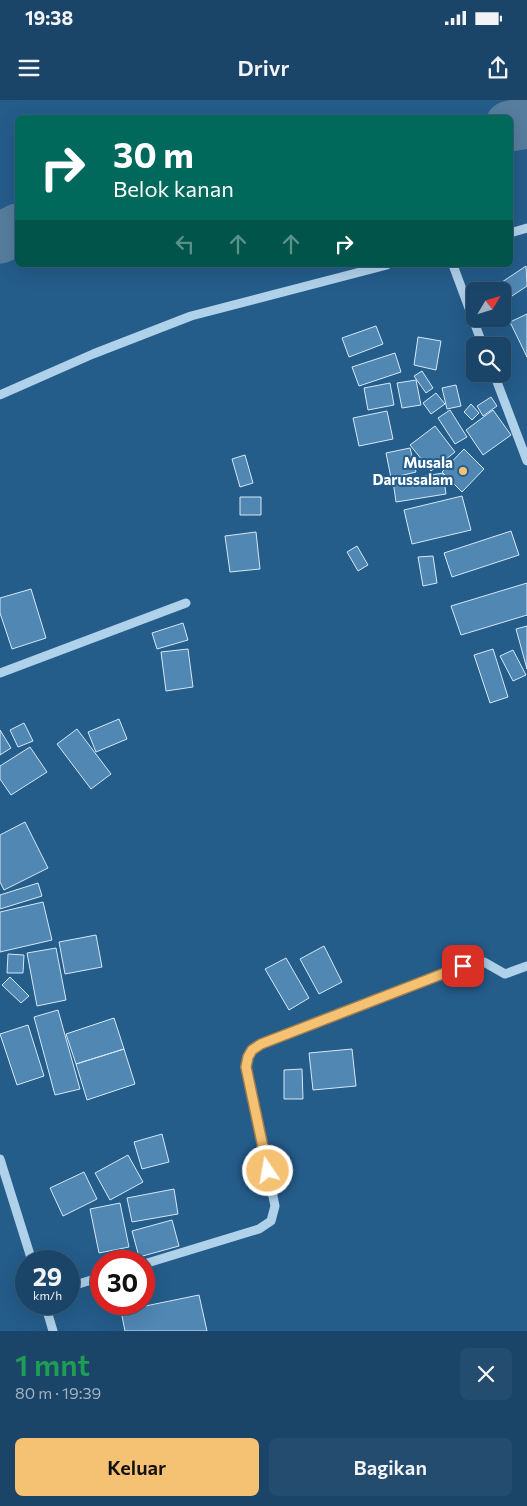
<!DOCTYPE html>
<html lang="id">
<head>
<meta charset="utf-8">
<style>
  :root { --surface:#1b4568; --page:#244c6e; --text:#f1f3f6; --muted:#a0b1c0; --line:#395d7c; --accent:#f5c173 }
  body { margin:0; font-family:Commissioner,sans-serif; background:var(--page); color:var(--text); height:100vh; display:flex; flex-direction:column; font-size:19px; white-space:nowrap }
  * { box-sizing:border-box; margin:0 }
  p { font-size:16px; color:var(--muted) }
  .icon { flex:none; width:28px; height:28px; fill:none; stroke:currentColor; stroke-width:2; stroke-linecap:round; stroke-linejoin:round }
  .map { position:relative; height:1231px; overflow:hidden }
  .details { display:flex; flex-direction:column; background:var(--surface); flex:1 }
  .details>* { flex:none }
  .guide { position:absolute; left:15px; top:15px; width:498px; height:152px; border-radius:8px; box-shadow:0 5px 20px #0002,0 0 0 1px var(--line); background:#00695c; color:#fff; overflow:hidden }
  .needle { width:32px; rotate:52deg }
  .fabs { position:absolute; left:466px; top:182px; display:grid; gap:10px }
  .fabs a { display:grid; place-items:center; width:45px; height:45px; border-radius:8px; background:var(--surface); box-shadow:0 5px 20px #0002,0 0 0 1px var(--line); font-size:25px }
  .speed { position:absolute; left:15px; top:1150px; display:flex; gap:10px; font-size:25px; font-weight:700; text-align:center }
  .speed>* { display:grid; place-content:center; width:65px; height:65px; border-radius:50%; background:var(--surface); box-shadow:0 5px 20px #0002,0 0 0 1px var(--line); line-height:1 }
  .speed small { font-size:12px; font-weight:400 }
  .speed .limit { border:8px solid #d22; background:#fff; color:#111 }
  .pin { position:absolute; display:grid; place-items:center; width:42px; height:42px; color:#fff; margin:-21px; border-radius:10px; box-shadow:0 2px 8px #0006 }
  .me { position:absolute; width:55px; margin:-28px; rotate:348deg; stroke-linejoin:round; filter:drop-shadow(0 0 4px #0008) }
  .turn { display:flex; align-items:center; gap:18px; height:105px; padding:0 15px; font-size:22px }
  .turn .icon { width:65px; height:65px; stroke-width:2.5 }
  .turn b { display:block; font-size:35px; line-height:42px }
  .lanes { display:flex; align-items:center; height:48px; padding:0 15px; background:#0003; justify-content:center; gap:25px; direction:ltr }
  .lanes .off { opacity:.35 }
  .round { display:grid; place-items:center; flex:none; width:52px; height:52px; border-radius:8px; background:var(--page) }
  .summary { display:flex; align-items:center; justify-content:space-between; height:85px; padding:0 15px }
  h1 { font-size:30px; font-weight:600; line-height:38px; color:#1e9e55 }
  .cta { display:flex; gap:10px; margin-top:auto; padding:10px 15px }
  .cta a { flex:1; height:58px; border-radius:8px; background:var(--accent); color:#111; font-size:20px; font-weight:600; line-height:58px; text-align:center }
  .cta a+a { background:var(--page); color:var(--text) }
  .status { display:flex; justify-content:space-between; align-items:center; height:35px; padding:0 25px; background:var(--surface); direction:ltr }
  .status svg { height:14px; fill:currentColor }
  header { display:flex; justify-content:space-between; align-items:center; height:65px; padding:0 15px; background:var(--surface); font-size:22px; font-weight:600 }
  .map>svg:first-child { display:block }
</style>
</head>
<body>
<div class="status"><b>19:38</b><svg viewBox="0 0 49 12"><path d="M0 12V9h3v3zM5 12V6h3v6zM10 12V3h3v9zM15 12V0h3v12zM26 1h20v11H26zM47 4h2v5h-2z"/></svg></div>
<header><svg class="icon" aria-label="menu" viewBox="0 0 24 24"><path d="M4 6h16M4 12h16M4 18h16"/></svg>Drivr<svg class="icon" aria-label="share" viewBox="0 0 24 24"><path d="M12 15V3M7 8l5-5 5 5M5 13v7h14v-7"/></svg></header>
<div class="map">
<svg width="527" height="1231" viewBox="0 0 527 1231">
  <rect width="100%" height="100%" fill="#245c8a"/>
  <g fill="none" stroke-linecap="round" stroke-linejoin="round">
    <path stroke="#567d9d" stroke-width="51" d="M 510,26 L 527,23
      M 0,138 L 18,129"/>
  </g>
  <path fill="#5087b3" stroke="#d5e8f8" d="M 526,166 L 527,186 L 512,196 L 502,182 Z
    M 527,214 L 527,257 L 510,222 Z
    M 376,226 L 383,244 L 349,257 L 342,238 Z
    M 418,237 L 441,241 L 436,270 L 414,265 Z
    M 395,253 L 401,272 L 359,286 L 352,267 Z
    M 422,271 L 433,288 L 426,293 L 414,276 Z
    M 416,280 L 421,305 L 402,308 L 397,283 Z
    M 390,283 L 394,305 L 368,310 L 364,288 Z
    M 456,285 L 461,306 L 447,309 L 442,288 Z
    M 436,293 L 445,304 L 431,314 L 423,303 Z
    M 491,297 L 497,306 L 483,316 L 477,306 Z
    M 471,304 L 479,313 L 472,320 L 464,312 Z
    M 450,310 L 467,337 L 455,344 L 438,318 Z
    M 493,310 L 511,335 L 483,355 L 466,330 Z
    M 387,311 L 393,339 L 359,346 L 353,318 Z
    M 435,326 L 455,352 L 431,371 L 410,345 Z
    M 410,348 L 416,372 L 391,378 L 386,353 Z
    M 464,349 L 484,369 L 462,392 L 442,372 Z
    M 245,355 L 253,383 L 240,387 L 232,359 Z
    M 443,373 L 446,394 L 396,402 L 393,381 Z
    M 462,396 L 471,430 L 412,444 L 404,410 Z
    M 240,397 L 261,397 L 261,415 L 240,415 Z
    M 511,431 L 519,455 L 452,477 L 444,453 Z
    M 256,432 L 260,469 L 230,472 L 225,436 Z
    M 357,446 L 368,465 L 358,471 L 347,452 Z
    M 433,456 L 437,483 L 423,486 L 418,457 Z
    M 527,483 L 527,515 L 461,535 L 451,506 Z
    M 31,489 L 46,538 L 12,549 L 0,513 L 0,498 Z
    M 183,523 L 188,540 L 157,549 L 152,533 Z
    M 527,526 L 527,569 L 516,529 Z
    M 188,549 L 193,587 L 166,591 L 161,552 Z
    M 493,549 L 508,597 L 490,603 L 474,555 Z
    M 513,550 L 526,575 L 513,581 L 500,556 Z
    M 119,619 L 127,639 L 96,652 L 88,632 Z
    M 24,623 L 33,641 L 18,647 L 10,630 Z
    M 77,629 L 111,674 L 91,689 L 57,644 Z
    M 0,630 L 11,648 L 0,655 Z
    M 30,647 L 47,672 L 11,695 L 0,679 L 0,666 Z
    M 25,722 L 48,768 L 4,790 L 0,782 L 0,735 Z
    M 38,783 L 42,796 L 0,809 L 0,795 Z
    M 43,802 L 52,840 L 0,852 L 0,812 Z
    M 96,835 L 102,867 L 65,874 L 59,842 Z
    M 324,846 L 342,882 L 319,894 L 300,859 Z
    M 56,848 L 66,900 L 37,906 L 27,853 Z
    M 8,854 L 24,855 L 23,873 L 7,873 Z
    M 286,858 L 309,898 L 289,910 L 265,869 Z
    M 10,877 L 29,896 L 21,903 L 2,885 Z
    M 58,910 L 80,989 L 55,995 L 34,917 Z
    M 114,918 L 124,949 L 76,964 L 66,934 Z
    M 28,925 L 44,976 L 17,985 L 0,934 Z
    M 124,949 L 135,984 L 87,1000 L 76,964 Z
    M 352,949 L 356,986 L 313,990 L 309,953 Z
    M 302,969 L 303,999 L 284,999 L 284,970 Z
    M 162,1034 L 169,1062 L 142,1069 L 134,1042 Z
    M 128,1055 L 143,1082 L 110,1100 L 95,1073 Z
    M 84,1072 L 97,1099 L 63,1116 L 50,1088 Z
    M 174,1089 L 178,1114 L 132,1122 L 127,1098 Z
    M 120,1103 L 129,1147 L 99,1153 L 90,1109 Z
    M 172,1120 L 179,1146 L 139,1157 L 132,1131 Z
    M 199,1195 L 207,1231 L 125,1231 L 121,1211 Z"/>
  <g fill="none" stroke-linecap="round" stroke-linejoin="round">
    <path stroke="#b0d1ea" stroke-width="9" d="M 510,133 L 527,128
      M 453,165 L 483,246
      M 494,274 L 527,361
      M 0,295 L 93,254 L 191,216 L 387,165
      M 0,573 L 186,503
      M 0,1059 L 32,1161
      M 144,1164 L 259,1129 L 271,1121 L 275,1106 L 246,967 L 248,957 L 252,950 L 261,944 L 463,866 L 484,862 L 505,874 L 527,866
      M 69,1187 L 101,1177
      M 45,1204 L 53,1231"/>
  </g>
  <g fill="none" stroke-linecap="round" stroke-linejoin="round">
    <g stroke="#9f7d4b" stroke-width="12">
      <path id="route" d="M 268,1071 L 246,967 L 248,957 L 252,950 L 261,944 L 463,866"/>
    </g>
    <use href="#route" stroke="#f5c173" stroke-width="9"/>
  </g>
  <circle fill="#f5c173" stroke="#245c8a" stroke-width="2" cx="463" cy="371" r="5"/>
  <g text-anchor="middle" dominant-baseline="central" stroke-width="4" stroke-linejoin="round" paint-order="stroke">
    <g font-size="15" font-weight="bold" fill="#fff" stroke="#245c8a" text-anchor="end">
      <text x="453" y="362">Musala<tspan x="453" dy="17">Darussalam</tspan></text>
    </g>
  </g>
</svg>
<div class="fabs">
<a><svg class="needle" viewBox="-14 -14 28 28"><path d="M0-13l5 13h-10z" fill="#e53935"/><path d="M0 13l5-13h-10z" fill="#a0b1c0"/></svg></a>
<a><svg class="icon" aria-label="search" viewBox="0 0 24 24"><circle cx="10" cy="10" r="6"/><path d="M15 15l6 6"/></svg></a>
</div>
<div class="speed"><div>29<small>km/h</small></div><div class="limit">30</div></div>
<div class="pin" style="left:463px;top:866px;background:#d93025"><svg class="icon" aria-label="arrive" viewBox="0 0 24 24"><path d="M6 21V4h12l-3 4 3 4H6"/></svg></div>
<svg class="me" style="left:268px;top:1071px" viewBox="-20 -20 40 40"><circle r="17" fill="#f5c173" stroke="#fff" stroke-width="3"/><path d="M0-11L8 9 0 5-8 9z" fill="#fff"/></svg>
<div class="guide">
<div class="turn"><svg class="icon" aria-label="right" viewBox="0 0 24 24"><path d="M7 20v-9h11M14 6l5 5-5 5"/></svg><div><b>30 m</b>Belok kanan</div></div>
<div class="lanes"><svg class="icon off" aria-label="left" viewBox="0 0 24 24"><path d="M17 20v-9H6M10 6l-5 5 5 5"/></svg><svg class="icon off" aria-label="ahead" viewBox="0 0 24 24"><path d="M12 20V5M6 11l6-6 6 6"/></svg><svg class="icon off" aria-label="ahead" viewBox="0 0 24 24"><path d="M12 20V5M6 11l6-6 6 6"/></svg><svg class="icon" aria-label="right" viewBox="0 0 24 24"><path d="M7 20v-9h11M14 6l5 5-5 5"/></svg></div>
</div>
</div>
<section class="details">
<div class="summary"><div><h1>1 mnt</h1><p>80 m · 19:39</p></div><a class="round"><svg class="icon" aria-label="close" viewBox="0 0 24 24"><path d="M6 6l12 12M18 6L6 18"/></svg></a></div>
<div class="cta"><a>Keluar</a><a>Bagikan</a></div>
</section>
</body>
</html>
